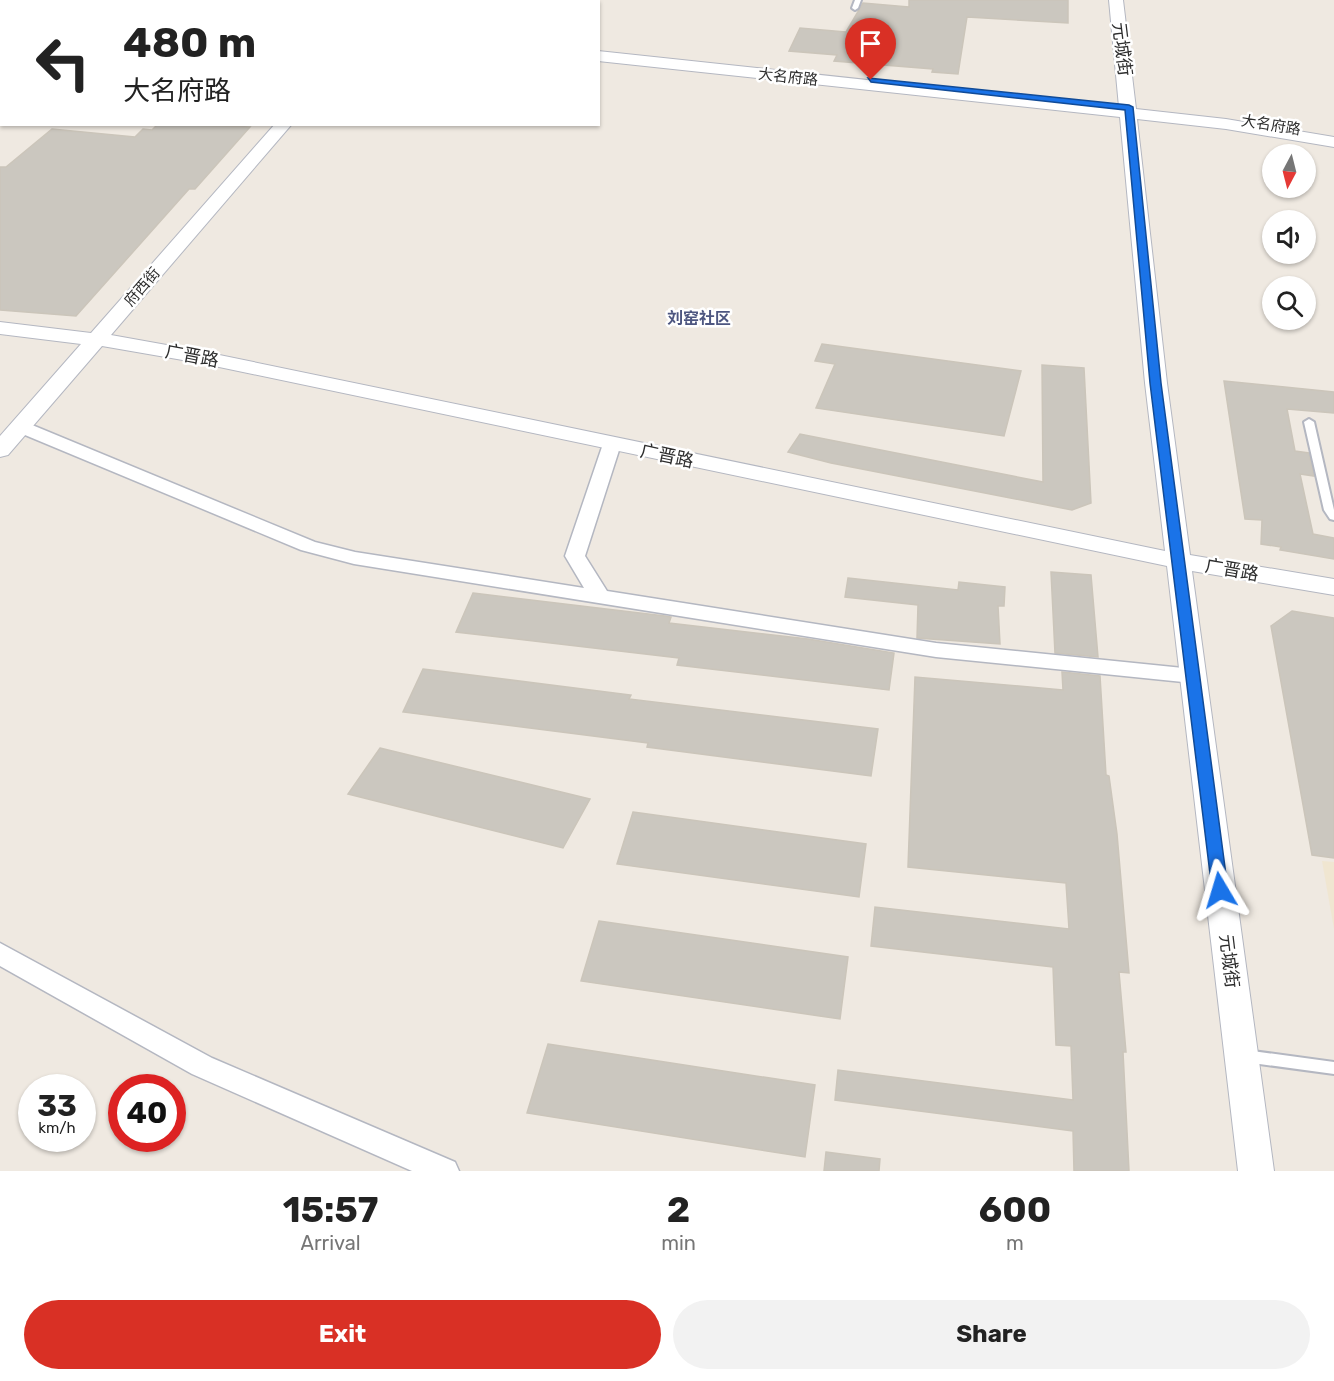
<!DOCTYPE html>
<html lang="en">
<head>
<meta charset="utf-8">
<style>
  :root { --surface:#fff; --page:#f2f2f2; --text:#222; --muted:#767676; --accent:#d93025 }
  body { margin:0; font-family:Rubik,"Noto Sans SC",sans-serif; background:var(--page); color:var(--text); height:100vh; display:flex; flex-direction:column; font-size:22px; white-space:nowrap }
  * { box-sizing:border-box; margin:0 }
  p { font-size:20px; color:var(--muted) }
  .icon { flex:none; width:33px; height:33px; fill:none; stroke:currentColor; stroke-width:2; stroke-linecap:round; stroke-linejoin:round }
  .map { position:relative; height:1171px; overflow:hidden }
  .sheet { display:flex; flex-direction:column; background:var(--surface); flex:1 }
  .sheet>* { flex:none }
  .top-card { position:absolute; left:0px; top:0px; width:600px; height:126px; box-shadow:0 2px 4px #0004; background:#fff; color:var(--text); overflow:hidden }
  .needle { width:39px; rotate:187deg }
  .buttons { position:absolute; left:1262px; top:144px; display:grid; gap:12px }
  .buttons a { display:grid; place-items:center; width:54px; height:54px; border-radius:50%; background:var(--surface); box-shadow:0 2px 4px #0004; font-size:30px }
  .speed { position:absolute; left:18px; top:1074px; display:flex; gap:12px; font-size:30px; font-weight:700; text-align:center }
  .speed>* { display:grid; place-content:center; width:78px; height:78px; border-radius:50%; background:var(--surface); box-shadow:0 2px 4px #0004; line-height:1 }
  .speed small { font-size:15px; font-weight:400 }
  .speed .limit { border:9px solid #d22; background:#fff; color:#111 }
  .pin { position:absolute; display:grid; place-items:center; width:51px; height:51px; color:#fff; margin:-62px -26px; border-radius:50% 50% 50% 0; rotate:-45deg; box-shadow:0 0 6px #0007 }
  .pin .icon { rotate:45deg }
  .me { position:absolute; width:66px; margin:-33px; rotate:353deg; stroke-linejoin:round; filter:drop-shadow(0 0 4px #0008) }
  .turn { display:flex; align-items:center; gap:21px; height:126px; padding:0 24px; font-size:27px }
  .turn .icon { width:78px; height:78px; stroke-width:2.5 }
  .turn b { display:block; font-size:42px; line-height:51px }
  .eta { display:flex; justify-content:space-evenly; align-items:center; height:102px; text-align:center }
  .eta b { font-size:36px; font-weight:700; line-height:42px }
  .primary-button { display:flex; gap:12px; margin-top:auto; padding:12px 24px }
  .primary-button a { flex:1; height:69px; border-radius:36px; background:var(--accent); color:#fff; font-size:24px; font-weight:700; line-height:69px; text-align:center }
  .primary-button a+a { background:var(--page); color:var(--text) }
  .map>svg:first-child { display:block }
</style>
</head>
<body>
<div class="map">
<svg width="1334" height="1171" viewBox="0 0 1334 1171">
  <rect width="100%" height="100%" fill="#efe9e1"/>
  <path fill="#f0e6d1" d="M 1322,861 L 1334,862 L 1334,929 Z"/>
  <path fill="#cbc7bf" stroke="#cbc5ba" stroke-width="1.5" d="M 909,0 L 1068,0 L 1068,23 L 967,17 L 958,74 L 932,72 L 933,69 L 834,61 L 837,55 L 789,51 L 800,28 L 846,32 L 863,3 L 909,7 Z
    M 158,124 L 250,127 L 195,189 L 189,189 L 76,316 L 0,310 L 0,167 L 6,167 L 52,129 L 135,137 L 143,129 L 152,130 Z
    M 822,344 L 1021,371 L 1004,436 L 816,408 L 835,364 L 815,361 Z
    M 1042,365 L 1084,368 L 1091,503 L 1072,510 L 831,463 L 788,452 L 800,434 L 1043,482 Z
    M 1224,381 L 1334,392 L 1334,413 L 1287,409 L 1295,451 L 1309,453 L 1314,476 L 1300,474 L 1313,534 L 1334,538 L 1334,559 L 1280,550 L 1281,547 L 1261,544 L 1262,520 L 1245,519 Z
    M 1051,572 L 1091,575 L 1098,657 L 1055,653 Z
    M 848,578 L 958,590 L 959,582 L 1005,587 L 1004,606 L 998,606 L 1000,644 L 917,638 L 918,605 L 845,597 Z
    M 473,593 L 665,616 L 671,617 L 669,623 L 808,639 L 894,653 L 889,690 L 677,665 L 679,658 L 456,632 Z
    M 1292,611 L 1334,618 L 1334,858 L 1312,855 L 1271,626 Z
    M 423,669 L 631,695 L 629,699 L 878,729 L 871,776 L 647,747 L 648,743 L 403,712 Z
    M 1062,672 L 1100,676 L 1106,775 L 1109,776 L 1117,834 L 1129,973 L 1119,972 L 1126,1052 L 1123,1052 L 1129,1171 L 1074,1171 L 1073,1131 L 835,1100 L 838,1070 L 1073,1100 L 1071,1046 L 1056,1045 L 1053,967 L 871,946 L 875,907 L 1069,929 L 1066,883 L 908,867 L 915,677 L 1063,690 Z
    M 380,748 L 590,799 L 563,848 L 348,794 Z
    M 633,812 L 866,844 L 859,897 L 617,864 Z
    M 599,921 L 848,957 L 840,1019 L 581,981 Z
    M 548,1044 L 815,1085 L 805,1157 L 527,1113 Z
    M 826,1152 L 880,1159 L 879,1171 L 824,1171 Z"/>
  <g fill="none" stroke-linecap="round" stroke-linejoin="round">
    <g stroke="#b4b7c1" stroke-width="4">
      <path id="service" d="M 855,0 L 861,0 L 858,8 L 855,10 L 852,8 Z
        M 1309,419 L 1314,422 L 1334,510 L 1334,520 L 1330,519 L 1324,510 L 1304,422 Z
        M 1245,1050 L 1334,1062 L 1334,1074 L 1245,1062 L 1240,1060 L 1238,1056 L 1240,1052 Z"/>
    </g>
    <g stroke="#b4b7c1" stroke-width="3">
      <path id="minor" d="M 20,420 L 315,542 L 355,552 L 584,588 L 565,556 L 603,444 L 612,438 L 621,444 L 585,556 L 607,591 L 936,643 L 1193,669 L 1201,671 L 1204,676 L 1201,681 L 1193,683 L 936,657 L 354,564 L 301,550 L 13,430 L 11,426 Z
        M 0,943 L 212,1058 L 455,1162 L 459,1171 L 412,1171 L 192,1074 L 0,966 Z"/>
    </g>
    <g stroke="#b4b7c1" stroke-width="2">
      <path id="tertiary" d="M 57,0 L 84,0 L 85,2 L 58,2 Z
        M 106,0 L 134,0 L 135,2 L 107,2 Z
        M 391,0 L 405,0 L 390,2 Z
        M 1109,0 L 1123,0 L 1136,109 L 1226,119 L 1334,137 L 1334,147 L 1226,129 L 1137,119 L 1167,383 L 1190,555 L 1334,579 L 1334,595 L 1192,571 L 1274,1171 L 1238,1171 L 1167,566 L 200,363 L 102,346 L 8,455 L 0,457 L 0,436 L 81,344 L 0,334 L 0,322 L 91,333 L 275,124 L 292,124 L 111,335 L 200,351 L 1165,551 L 1145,383 L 1120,117 L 598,61 L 598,51 L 1119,107 Z"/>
    </g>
    <use href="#service" fill="#fff" fill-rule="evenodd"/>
    <use href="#minor" fill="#fff" fill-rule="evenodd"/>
    <use href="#tertiary" fill="#fff" fill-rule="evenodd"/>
  </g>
  <path fill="#1a73e8" stroke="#114b97" stroke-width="1.5" d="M 868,78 L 1129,105 L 1133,107 L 1161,383 L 1228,890 L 1226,894 L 1214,894 L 1212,890 L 1150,383 L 1125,110 L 871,82 Z"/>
  <g text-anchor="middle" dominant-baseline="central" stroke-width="5" stroke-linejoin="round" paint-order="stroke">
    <g font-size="15" fill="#2e2e2e" stroke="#fff">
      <text transform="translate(788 77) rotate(6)">大名府路</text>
      <text transform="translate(1271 125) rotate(9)">大名府路</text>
      <text transform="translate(142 287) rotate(-49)">府西街</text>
    </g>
    <g font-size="16" font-weight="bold" fill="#4d5680" stroke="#fff">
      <text x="699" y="318">刘窑社区</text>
    </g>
    <g font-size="18" fill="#2e2e2e" stroke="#fff">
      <text transform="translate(1122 49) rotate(83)">元城街</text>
      <text transform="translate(192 356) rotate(11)">广晋路</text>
      <text transform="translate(667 456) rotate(12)">广晋路</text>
      <text transform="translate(1232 570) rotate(10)">广晋路</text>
      <text transform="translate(1229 961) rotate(83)">元城街</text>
    </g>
  </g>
</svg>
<div class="buttons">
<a><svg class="needle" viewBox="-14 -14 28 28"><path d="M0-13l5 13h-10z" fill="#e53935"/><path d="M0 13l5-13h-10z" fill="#767676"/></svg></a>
<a><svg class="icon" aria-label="sound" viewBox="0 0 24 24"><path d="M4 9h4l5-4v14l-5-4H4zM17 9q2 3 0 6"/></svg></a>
<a><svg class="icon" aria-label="search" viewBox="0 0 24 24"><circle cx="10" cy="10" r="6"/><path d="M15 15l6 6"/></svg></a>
</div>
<div class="speed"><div>33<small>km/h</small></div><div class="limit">40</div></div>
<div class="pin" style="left:871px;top:80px;background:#d93025"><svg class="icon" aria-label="arrive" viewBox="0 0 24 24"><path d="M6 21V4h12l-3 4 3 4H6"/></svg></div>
<svg class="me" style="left:1220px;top:890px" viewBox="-20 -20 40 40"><path d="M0-17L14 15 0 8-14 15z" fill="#1a73e8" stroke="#fff" stroke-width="4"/></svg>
<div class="top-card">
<div class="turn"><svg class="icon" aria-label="left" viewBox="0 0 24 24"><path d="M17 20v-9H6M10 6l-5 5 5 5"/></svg><div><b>480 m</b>大名府路</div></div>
</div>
</div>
<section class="sheet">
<div class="eta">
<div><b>15:57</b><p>Arrival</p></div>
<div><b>2</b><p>min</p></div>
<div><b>600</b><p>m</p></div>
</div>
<div class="primary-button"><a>Exit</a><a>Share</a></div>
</section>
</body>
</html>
